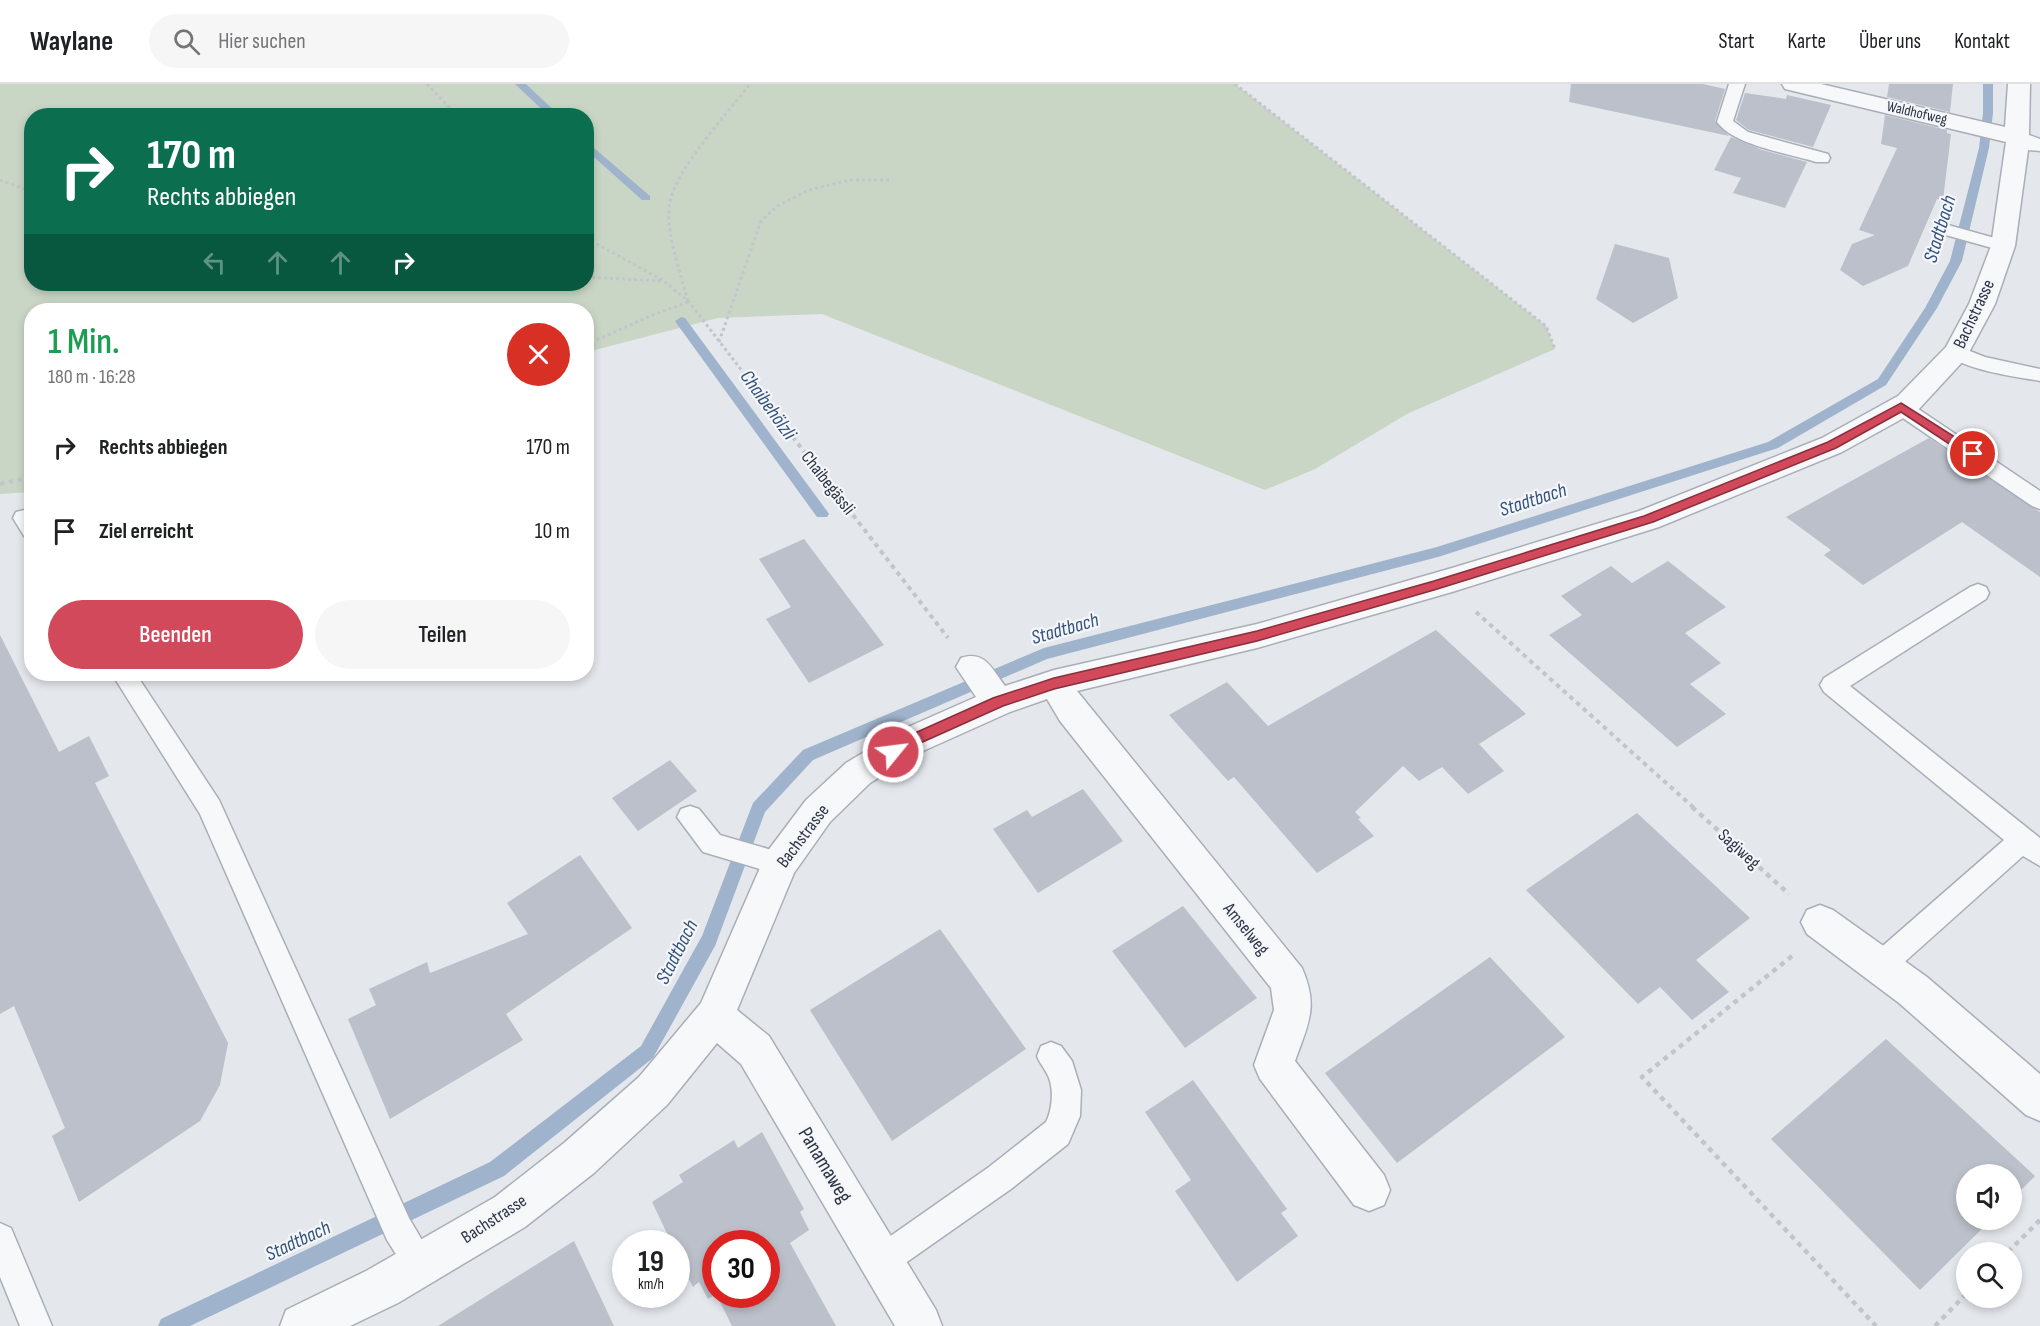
<!DOCTYPE html>
<html lang="de">
<head>
<meta charset="utf-8">
<style>
  :root { --surface:#fff; --page:#f6f6f6; --text:#202124; --muted:#757577; --line:#e0e0e0; --accent:#d1495b }
  body { margin:0; font-family:"Sofia Sans Condensed",sans-serif; background:var(--page); color:var(--text); height:100vh; display:flex; flex-direction:column; font-size:22px; white-space:nowrap }
  * { box-sizing:border-box; margin:0 }
  p { font-size:20px; color:var(--muted) }
  .icon { flex:none; width:33px; height:33px; fill:none; stroke:currentColor; stroke-width:2; stroke-linecap:round; stroke-linejoin:round }
  .map { position:relative; flex:1; overflow:hidden }
  .sheet { position:absolute; left:24px; top:219px; width:570px; height:378px; display:flex; flex-direction:column; background:var(--surface); border-radius:24px; box-shadow:0 3px 9px #0003 }
  .sheet>* { flex:none }
  .guide { position:absolute; left:24px; top:24px; width:570px; height:183px; border-radius:24px; box-shadow:0 3px 9px #0003; background:#0b6e4f; color:#fff; overflow:hidden }
  .tools { position:absolute; left:1956px; top:1080px; display:grid; gap:12px }
  .tools a { display:grid; place-items:center; width:66px; height:66px; border-radius:50%; background:var(--surface); box-shadow:0 3px 9px #0003; font-size:30px }
  .speed { position:absolute; left:612px; top:1146px; display:flex; gap:12px; font-size:30px; font-weight:700; text-align:center }
  .speed>* { display:grid; place-content:center; width:78px; height:78px; border-radius:50%; background:var(--surface); box-shadow:0 3px 9px #0003; line-height:1 }
  .speed small { font-size:15px; font-weight:400 }
  .speed .limit { border:9px solid #d22; background:#fff; color:#111 }
  .pin { position:absolute; display:grid; place-items:center; width:51px; height:51px; color:#fff; margin:-26px; border:3px solid #fff; border-radius:50%; box-shadow:0 2px 6px #0007 }
  .me { position:absolute; width:66px; margin:-33px; rotate:61deg; stroke-linejoin:round; filter:drop-shadow(0 0 4px #0008) }
  .turn { display:flex; align-items:center; gap:21px; height:126px; padding:0 24px; font-size:27px }
  .turn .icon { width:78px; height:78px; stroke-width:2.5 }
  .turn b { display:block; font-size:42px; line-height:51px }
  .lanes { display:flex; align-items:center; height:57px; padding:0 24px; background:#0003; justify-content:center; gap:30px; direction:ltr }
  .lanes .off { opacity:.35 }
  .round { display:grid; place-items:center; flex:none; width:63px; height:63px; border-radius:32px; background:var(--page) }
  .headline { display:flex; align-items:center; justify-content:space-between; height:102px; padding:0 24px }
  h1 { font-size:36px; font-weight:600; line-height:45px; color:#1e9e55 }
  .primary-button { display:flex; gap:12px; margin-top:auto; padding:12px 24px }
  .primary-button a { flex:1; height:69px; border-radius:36px; background:var(--accent); color:#fff; font-size:24px; font-weight:600; line-height:69px; text-align:center }
  .primary-button a+a { background:var(--page); color:var(--text) }
  ul { padding:0; list-style:none }
  li { display:flex; align-items:center; gap:18px; height:84px; padding:0 24px }
  li div { flex:1 }
  li b { display:block; font-size:22px }
  li em { font-style:normal }
  header { display:flex; align-items:center; gap:36px; box-sizing:border-box; height:84px; padding:0 30px; background:var(--surface); border-bottom:2px solid var(--line) }
  header strong { font-size:28px }
  nav { display:flex; gap:33px; margin-inline-start:auto; font-size:21px }
  .search { width:420px; height:54px; background:var(--page); display:flex; align-items:center; gap:15px; box-sizing:border-box; padding:0 21px; border-radius:33px; color:var(--muted); font-size:22px }
  .map>svg:first-child { display:block }
</style>
</head>
<body>
<header>
<strong>Waylane</strong>
<div class="search"><svg class="icon" aria-label="search" viewBox="0 0 24 24"><circle cx="10" cy="10" r="6"/><path d="M15 15l6 6"/></svg>Hier suchen</div>
<nav><a>Start</a><a>Karte</a><a>Über uns</a><a>Kontakt</a></nav>
</header>
<div class="map">
<svg width="2040" height="1242" viewBox="0 0 2040 1242">
  <rect width="100%" height="100%" fill="#e4e7ec"/>
  <path fill="#c9d6c5" fill-rule="evenodd" d="M 0,0 L 1235,0 L 1546,242 L 1555,265 L 1407,330 L 1315,385 L 1265,406 L 822,230 L 718,234 L 587,268 L 586,226 L 32,226 L 31,408 L 0,410 ZM 32,32 L 586,32 L 586,200 L 32,200 Z"/>
  <g fill="none" stroke-linecap="round" stroke-linejoin="round">
    <path fill="#9fb4cc" fill-rule="evenodd" d="M 515,0 L 526,0 L 560,32 L 549,32 Z
      M 1983,0 L 1993,0 L 1993,29 L 1989,64 L 1962,177 L 1937,224 L 1886,301 L 1778,364 L 1438,473 L 1047,575 L 813,676 L 765,728 L 715,862 L 653,974 L 504,1092 L 190,1242 L 158,1242 L 161,1235 L 490,1078 L 641,962 L 702,852 L 753,719 L 803,666 L 1044,564 L 1437,463 L 1768,358 L 1878,295 L 1925,224 L 1950,177 L 1979,64 L 1983,29 Z
      M 586,57 L 650,112 L 650,116 L 642,116 L 586,66 Z
      M 681,233 L 685,234 L 827,427 L 829,430 L 827,433 L 817,433 L 677,240 L 675,237 Z"/>
  </g>
  <path fill="#bbc0ca" d="M 1571,0 L 1703,0 L 1725,5 L 1715,37 L 1729,52 L 1569,18 Z
    M 1889,0 L 1953,0 L 1950,28 L 1887,13 Z
    M 1745,9 L 1786,15 L 1787,11 L 1831,21 L 1813,63 L 1749,46 L 1736,36 Z
    M 1885,31 L 1947,46 L 1947,49 L 1951,50 L 1943,116 L 1937,115 L 1908,182 L 1863,202 L 1840,186 L 1852,160 L 1875,151 L 1859,146 L 1897,64 L 1881,60 Z
    M 1731,53 L 1762,66 L 1807,78 L 1785,124 L 1733,109 L 1741,94 L 1714,86 Z
    M 1615,160 L 1669,174 L 1678,214 L 1633,239 L 1596,215 Z
    M 1929,354 L 2040,428 L 2040,493 L 1962,438 L 1863,501 L 1824,471 L 1831,466 L 1786,433 Z
    M 804,455 L 884,561 L 809,599 L 766,535 L 791,523 L 759,475 Z
    M 1668,477 L 1726,523 L 1685,549 L 1721,579 L 1690,600 L 1726,630 L 1677,663 L 1549,551 L 1582,531 L 1561,512 L 1611,482 L 1632,499 Z
    M 1436,546 L 1526,630 L 1479,660 L 1504,687 L 1468,710 L 1442,683 L 1419,697 L 1403,682 L 1355,728 L 1361,734 L 1358,735 L 1374,752 L 1317,789 L 1234,693 L 1228,697 L 1169,631 L 1227,598 L 1268,642 Z
    M 0,551 L 59,668 L 89,652 L 109,692 L 95,699 L 228,959 L 220,1001 L 200,1037 L 79,1118 L 52,1052 L 65,1044 L 14,922 L 0,930 Z
    M 670,676 L 697,707 L 638,747 L 612,714 Z
    M 1083,705 L 1123,757 L 1038,809 L 993,745 L 1027,726 L 1032,733 Z
    M 1637,729 L 1750,834 L 1696,876 L 1729,908 L 1692,936 L 1660,903 L 1638,920 L 1526,806 Z
    M 580,771 L 632,844 L 506,930 L 523,956 L 390,1035 L 348,935 L 376,921 L 369,905 L 427,878 L 430,889 L 528,850 L 507,819 Z
    M 1183,822 L 1257,914 L 1185,964 L 1112,867 Z
    M 940,845 L 1026,965 L 892,1057 L 810,926 Z
    M 1490,873 L 1565,953 L 1397,1079 L 1325,989 Z
    M 1886,955 L 2035,1092 L 2012,1115 L 2012,1090 L 1966,1090 L 1966,1136 L 1991,1136 L 1920,1206 L 1771,1055 Z
    M 1193,996 L 1287,1125 L 1281,1129 L 1298,1152 L 1237,1198 L 1175,1107 L 1191,1096 L 1145,1028 Z
    M 762,1048 L 804,1125 L 800,1128 L 809,1146 L 790,1159 L 836,1242 L 732,1242 L 716,1210 L 766,1210 L 766,1160 L 716,1160 L 716,1210 L 708,1215 L 699,1198 L 693,1203 L 676,1169 L 676,1160 L 672,1160 L 652,1118 L 683,1098 L 679,1091 L 734,1056 L 738,1064 Z
    M 574,1157 L 614,1242 L 438,1242 Z"/>
  <g fill="none" stroke-linecap="round" stroke-linejoin="round">
    <g stroke="#a9aeb7" stroke-width="3">
      <path id="lane" d="M 1729,0 L 1745,0 L 1733,37 L 1748,48 L 1828,70 L 1830,74 L 1828,78 L 1816,78 C 1788,69 1735,62 1717,38 Z
        M 1948,141 L 2009,158 L 2012,162 L 2009,166 L 2003,167 L 1942,150 L 1939,146 L 1942,142 Z
        M 1957,262 L 1985,273 L 2040,285 L 2040,297 C 2019,293 1959,286 1947,268 L 1950,264 Z
        M 1901,316 L 1908,318 L 2040,407 L 2040,425 L 2032,422 L 1894,328 L 1891,323 L 1894,318 Z
        M 24,426 L 32,428 L 32,454 L 24,452 L 13,434 L 16,428 Z
        M 1978,500 L 1986,503 L 1989,509 L 1986,515 L 1850,602 L 2040,754 L 2040,782 L 2023,772 L 1890,891 L 1880,895 L 1870,891 L 1866,882 L 1870,873 L 2004,756 L 1824,608 L 1820,601 L 1824,594 L 1970,503 Z
        M 112,590 L 136,590 L 219,716 L 409,1134 L 436,1180 L 431,1191 L 420,1196 L 409,1191 L 387,1156 L 200,730 Z
        M 690,722 L 699,725 L 720,751 L 789,771 L 793,779 L 789,787 L 780,791 L 703,768 L 677,733 L 681,725 Z
        M 1051,958 L 1061,962 L 1072,977 L 1081,1006 L 1080,1032 L 1068,1060 L 1011,1105 L 894,1187 L 883,1192 L 872,1187 L 867,1176 L 872,1165 L 989,1083 L 1046,1038 C 1052,1026 1054,1007 1049,994 C 1046,986 1040,980 1037,972 L 1041,962 Z
        M 0,1139 L 11,1144 L 52,1242 L 20,1242 L 0,1193 Z"/>
    </g>
    <g stroke="#a9aeb7" stroke-width="3">
      <path id="street" d="M 1782,0 L 1821,0 L 2005,43 L 2008,0 L 2030,0 L 2029,51 L 2040,55 L 2040,67 L 2028,66 L 2015,162 L 1995,220 L 1966,274 L 1918,326 L 1842,368 L 1659,443 L 1452,508 L 1257,564 L 1077,607 L 1302,884 C 1319,923 1308,940 1295,977 L 1384,1091 L 1390,1106 L 1384,1121 L 1369,1127 L 1354,1121 L 1260,995 L 1254,981 L 1274,926 L 1271,904 L 1060,637 L 1047,615 L 1010,628 L 923,667 L 870,699 L 830,738 L 794,789 L 737,926 L 769,952 L 936,1226 L 942,1242 L 895,1242 L 741,980 L 717,959 L 667,1021 L 594,1089 L 525,1143 L 398,1219 L 350,1242 L 280,1242 L 286,1226 L 366,1187 L 495,1113 L 564,1059 L 639,993 L 701,919 L 767,768 L 806,716 L 846,679 L 899,647 L 976,613 L 956,583 L 961,574 C 985,566 992,585 1005,602 L 1054,586 L 1257,540 L 1452,484 L 1639,427 L 1822,354 L 1898,312 L 1946,263 L 1969,220 L 1991,162 L 2006,58 L 1785,5 Z
        M 1820,821 L 1833,826 L 1927,893 L 2040,990 L 2040,1037 L 2026,1031 L 1899,919 L 1807,850 L 1801,838 L 1807,826 Z"/>
    </g>
    <path stroke="#c2c5cb" stroke-width="3" stroke-dasharray="3 3" stroke-linecap="butt" d="M 427,0 L 458,32
      M 1235,0 L 1546,242 L 1555,265
      M 0,96 L 32,108
      M 586,154 L 664,197 L 689,218 L 766,318
      M 586,193 L 661,197
      M 688,217 C 681,190 664,145 670,118 C 677,83 728,29 750,0
      M 719,258 L 761,137 L 777,122 L 809,106 L 850,96 L 892,96
      M 586,261 L 650,232 L 688,218"/>
    <path stroke="#c2c5cb" stroke-width="4" stroke-dasharray="4.5 4.5" stroke-linecap="butt" d="M 765,317 L 948,554
      M 0,400 L 32,393
      M 1476,528 L 1694,724"/>
    <path stroke="#c2c5cb" stroke-width="4.5" stroke-dasharray="5 5" stroke-linecap="butt" d="M 1692,723 L 1789,810
      M 1792,872 L 1642,993 L 1876,1242
      M 2008,1168 L 2040,1136
      M 1935,1242 L 1966,1210"/>
    <use href="#lane" fill="#f7f8fa" fill-rule="evenodd"/>
    <use href="#street" fill="#f7f8fa" fill-rule="evenodd"/>
  </g>
  <path fill="#d1495b" stroke="#882f3b" stroke-width="1.5" d="M 1901,319 L 1977,367 L 1977,373 L 1969,373 L 1901,328 L 1836,364 L 1653,438 L 1434,506 L 1257,557 L 1054,605 L 1003,622 L 916,661 L 898,672 L 888,672 L 886,668 L 888,664 L 906,653 L 993,614 L 1054,594 L 1257,547 L 1434,497 L 1644,432 L 1828,358 Z"/>
  <g text-anchor="middle" dominant-baseline="central" stroke-width="4.5" stroke-linejoin="round" paint-order="stroke">
    <g font-size="15" fill="#2b3445" stroke="#f4f6f9">
      <text transform="translate(1917 29) rotate(13)">Waldhofweg</text>
    </g>
    <g font-size="18" fill="#2b3445" stroke="#f4f6f9">
      <text transform="translate(1974 230) rotate(-65)">Bachstrasse</text>
      <text transform="translate(828 399) rotate(52)">Chaibegässli</text>
      <text transform="translate(803 752) rotate(-53)">Bachstrasse</text>
      <text transform="translate(1739 765) rotate(42)">Sagiweg</text>
      <text transform="translate(1246 845) rotate(51)">Amselweg</text>
      <text transform="translate(494 1135) rotate(-33)">Bachstrasse</text>
    </g>
    <g font-size="20" font-style="italic" fill="#34527a" stroke="#f4f6f9">
      <text transform="translate(1940 145) rotate(-73)">Stadtbach</text>
      <text transform="translate(768 321) rotate(54)">Chaibehölzli</text>
      <text transform="translate(1533 416) rotate(-18)">Stadtbach</text>
      <text transform="translate(1065 545) rotate(-16)">Stadtbach</text>
      <text transform="translate(677 868) rotate(-63)">Stadtbach</text>
      <text transform="translate(298 1157) rotate(-25)">Stadtbach</text>
    </g>
    <g font-size="21" fill="#2b3445" stroke="#f4f6f9">
      <text transform="translate(825 1081) rotate(59)">Panamaweg</text>
    </g>
  </g>
</svg>
<div class="tools">
<a><svg class="icon" aria-label="sound" viewBox="0 0 24 24"><path d="M4 9h4l5-4v14l-5-4H4zM17 9q2 3 0 6"/></svg></a>
<a><svg class="icon" aria-label="search" viewBox="0 0 24 24"><circle cx="10" cy="10" r="6"/><path d="M15 15l6 6"/></svg></a>
</div>
<div class="speed"><div>19<small>km/h</small></div><div class="limit">30</div></div>
<div class="pin" style="left:1973px;top:370px;background:#d93025"><svg class="icon" aria-label="arrive" viewBox="0 0 24 24"><path d="M6 21V4h12l-3 4 3 4H6"/></svg></div>
<svg class="me" style="left:893px;top:668px" viewBox="-20 -20 40 40"><circle r="17" fill="#d1495b" stroke="#fff" stroke-width="3"/><path d="M0-11L8 9 0 5-8 9z" fill="#fff"/></svg>
<div class="guide">
<div class="turn"><svg class="icon" aria-label="right" viewBox="0 0 24 24"><path d="M7 20v-9h11M14 6l5 5-5 5"/></svg><div><b>170 m</b>Rechts abbiegen</div></div>
<div class="lanes"><svg class="icon off" aria-label="left" viewBox="0 0 24 24"><path d="M17 20v-9H6M10 6l-5 5 5 5"/></svg><svg class="icon off" aria-label="ahead" viewBox="0 0 24 24"><path d="M12 20V5M6 11l6-6 6 6"/></svg><svg class="icon off" aria-label="ahead" viewBox="0 0 24 24"><path d="M12 20V5M6 11l6-6 6 6"/></svg><svg class="icon" aria-label="right" viewBox="0 0 24 24"><path d="M7 20v-9h11M14 6l5 5-5 5"/></svg></div>
</div>
<section class="sheet">
<div class="headline"><div><h1>1 Min.</h1><p>180 m · 16:28</p></div><a class="round" style="background:#d93025;color:#fff"><svg class="icon" aria-label="close" viewBox="0 0 24 24"><path d="M6 6l12 12M18 6L6 18"/></svg></a></div>
<ul>
<li><svg class="icon" aria-label="right" viewBox="0 0 24 24"><path d="M7 20v-9h11M14 6l5 5-5 5"/></svg><div><b>Rechts abbiegen</b></div><em>170 m</em></li>
<li><svg class="icon" aria-label="arrive" viewBox="0 0 24 24"><path d="M6 21V4h12l-3 4 3 4H6"/></svg><div><b>Ziel erreicht</b></div><em>10 m</em></li>
</ul>
<div class="primary-button"><a>Beenden</a><a>Teilen</a></div>
</section>
</div>
</body>
</html>
